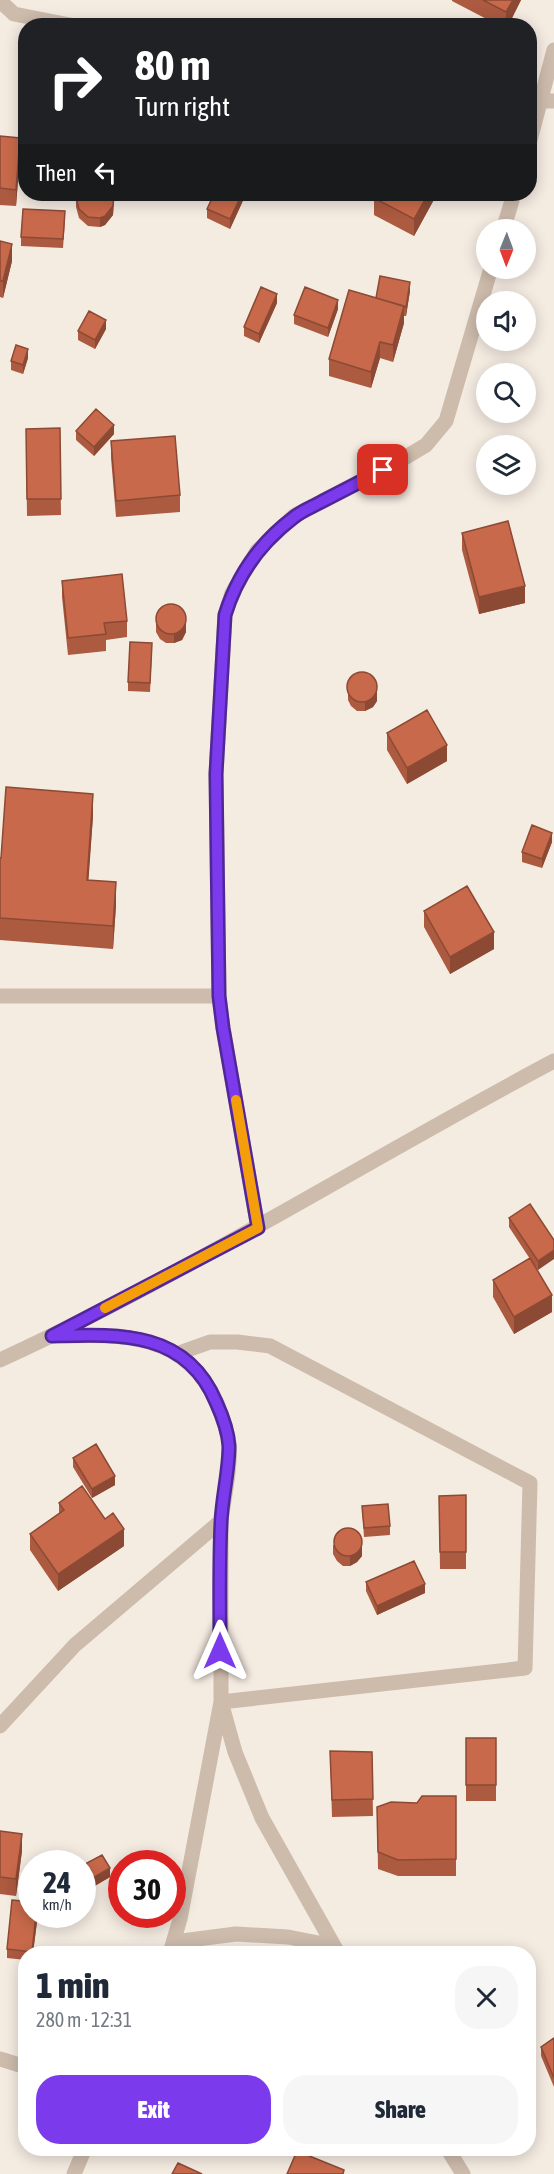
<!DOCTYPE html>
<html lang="en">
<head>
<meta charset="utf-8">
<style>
  :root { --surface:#fff; --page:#f6f6f7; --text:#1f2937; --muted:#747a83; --accent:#7c3aed }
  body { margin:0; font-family:"Asap Condensed",sans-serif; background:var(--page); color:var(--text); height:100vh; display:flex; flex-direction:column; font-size:22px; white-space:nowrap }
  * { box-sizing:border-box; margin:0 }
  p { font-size:20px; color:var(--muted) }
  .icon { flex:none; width:33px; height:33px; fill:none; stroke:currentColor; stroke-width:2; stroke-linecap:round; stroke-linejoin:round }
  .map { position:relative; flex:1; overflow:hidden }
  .details { position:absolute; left:18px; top:1946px; width:518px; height:210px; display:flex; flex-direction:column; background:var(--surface); border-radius:24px; box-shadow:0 3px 15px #0003 }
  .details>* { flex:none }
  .top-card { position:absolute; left:18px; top:18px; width:519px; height:183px; border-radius:24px; box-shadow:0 3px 15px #0003; background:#202124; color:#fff; overflow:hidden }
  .needle { width:39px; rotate:181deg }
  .tools { position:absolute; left:476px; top:219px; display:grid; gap:12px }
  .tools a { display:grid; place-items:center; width:60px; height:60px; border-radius:50%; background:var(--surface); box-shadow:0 3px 15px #0003; font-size:30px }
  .speed { position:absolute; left:18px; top:1850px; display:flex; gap:12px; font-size:30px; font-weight:700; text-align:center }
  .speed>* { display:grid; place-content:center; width:78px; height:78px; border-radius:50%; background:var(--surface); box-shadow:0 3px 15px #0003; line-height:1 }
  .speed small { font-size:15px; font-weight:400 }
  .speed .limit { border:9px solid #d22; background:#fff; color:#111 }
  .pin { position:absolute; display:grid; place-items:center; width:51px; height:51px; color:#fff; margin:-26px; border-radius:12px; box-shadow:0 3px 9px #0006 }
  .me { position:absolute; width:66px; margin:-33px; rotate:0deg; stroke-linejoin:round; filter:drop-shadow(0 0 4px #0008) }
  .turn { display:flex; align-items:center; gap:21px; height:126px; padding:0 18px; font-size:27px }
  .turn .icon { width:78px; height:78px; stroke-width:2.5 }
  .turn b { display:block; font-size:42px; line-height:51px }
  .then { display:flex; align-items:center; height:57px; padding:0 18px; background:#0003; gap:12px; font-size:22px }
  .round { display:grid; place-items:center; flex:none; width:63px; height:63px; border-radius:24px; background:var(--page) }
  .head { display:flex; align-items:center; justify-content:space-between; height:102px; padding:0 18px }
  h1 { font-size:36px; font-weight:800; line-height:45px }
  .primary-button { display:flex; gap:12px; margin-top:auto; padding:12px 18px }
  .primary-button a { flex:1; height:69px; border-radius:24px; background:var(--accent); color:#fff; font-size:24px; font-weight:800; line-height:69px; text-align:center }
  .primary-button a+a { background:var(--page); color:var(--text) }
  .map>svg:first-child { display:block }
</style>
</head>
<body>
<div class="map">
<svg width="554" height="2174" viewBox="0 0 554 2174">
  <rect width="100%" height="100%" fill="#f4ebe1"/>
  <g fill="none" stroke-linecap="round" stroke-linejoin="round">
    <path stroke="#cdbbac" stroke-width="15" d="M 0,1 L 14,14 L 75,26
      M 530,98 L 541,101 L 554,101
      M 530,140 L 554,50
      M 503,230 L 514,194
      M 0,996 L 219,996
      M 258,1228 L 223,1028 L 219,996 L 216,774 L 225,615 L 232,593 L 257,551 L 294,516 L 401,460 L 426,445 L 446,421 L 491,268
      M 0,1360 C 191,1272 369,1159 554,1061
      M 221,1521 L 221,1702 L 235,1752 L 262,1818 L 338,1953
      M 0,1726 L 75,1645 L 221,1521 C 224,1496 231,1468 229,1443 C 227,1429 222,1416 217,1403 C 186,1332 123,1334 55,1336
      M 174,1942 L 236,1934 L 288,1937 L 334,1946
      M 170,1953 L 180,1919 L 221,1702 L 525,1668 L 530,1483 L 270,1346 L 237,1342 L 210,1342 L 179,1353
      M 0,2059 L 26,2067
      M 447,2148 L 463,2174
      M 74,2174 L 85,2148"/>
  </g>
  <path fill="#ac5a40" d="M 452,0 L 521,0 L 508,26 L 500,26 L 452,1 Z
    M 0,136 L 20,155 L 16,206 L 0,205 Z
    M 214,194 L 246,194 L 230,229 L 207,218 L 207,209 Z
    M 437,194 L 414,236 L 374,215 L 374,198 Z
    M 76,198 L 114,203 L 113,215 L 105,225 L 100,227 L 88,226 L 79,218 L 76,207 Z
    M 65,220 L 63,248 L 21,246 L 21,237 Z
    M 0,241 L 12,261 L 3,298 L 0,297 Z
    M 410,291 L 406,316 L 404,316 L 404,323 L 393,362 L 380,358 L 371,388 L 329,376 L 329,359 L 376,298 Z
    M 277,303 L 259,343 L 244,336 L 244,327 Z
    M 338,309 L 328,337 L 294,324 L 294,315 Z
    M 106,329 L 95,349 L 78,340 L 78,331 Z
    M 28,358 L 23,374 L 11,370 L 11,361 Z
    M 60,428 L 61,515 L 27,516 L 26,429 Z
    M 76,431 L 114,434 L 94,456 L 76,440 Z
    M 111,441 L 180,495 L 180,512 L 116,517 L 111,458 Z
    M 462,533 L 525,603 L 479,614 L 462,550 Z
    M 62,581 L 127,621 L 127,637 L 106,640 L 106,651 L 68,655 L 62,597 Z
    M 156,615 L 186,632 L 182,640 L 174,643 L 166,643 L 160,639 L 156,632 Z
    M 152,652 L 150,692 L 128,691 L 128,682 Z
    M 348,683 L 377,683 L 377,701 L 373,707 L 365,711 L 357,711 L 351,706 L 348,700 Z
    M 387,733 L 447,761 L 407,784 L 387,750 Z
    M 93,816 L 88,880 L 116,905 L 113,949 L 0,940 L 0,858 Z
    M 552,842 L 542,868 L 522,862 L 522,852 Z
    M 424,911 L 494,949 L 450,974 L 424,927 Z
    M 509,1218 L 554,1240 L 538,1270 L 533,1263 L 552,1312 L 514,1334 L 493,1297 L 493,1280 L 530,1259 L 509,1227 Z
    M 73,1458 L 115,1485 L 92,1498 L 73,1467 Z
    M 466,1495 L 466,1569 L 440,1569 L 439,1496 Z
    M 59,1503 L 105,1519 L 124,1546 L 58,1591 L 30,1550 L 30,1534 L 59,1513 Z
    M 362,1506 L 390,1526 L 390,1535 L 364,1537 Z
    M 333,1545 L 362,1549 L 362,1556 L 357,1562 L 350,1566 L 343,1566 L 337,1561 L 333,1554 Z
    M 366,1582 L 425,1593 L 377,1615 L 366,1591 Z
    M 466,1738 L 496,1738 L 496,1801 L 466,1801 Z
    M 330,1751 L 372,1752 L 373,1816 L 332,1817 Z
    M 456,1796 L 456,1876 L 398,1876 L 378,1869 L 377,1807 L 417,1803 Z
    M 0,1831 L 22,1851 L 16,1896 L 0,1894 Z
    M 85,1864 L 110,1877 L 93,1887 L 85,1873 Z
    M 32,1914 L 38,1914 L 33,1953 L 26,1953 L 26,1960 L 7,1958 L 7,1949 Z
    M 554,2038 L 554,2087 L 541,2056 L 541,2047 Z"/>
  <path fill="#8c4a34" d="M 513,0 L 521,0 L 508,26 L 506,26 L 506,12 Z
    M 20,138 L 20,155 L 16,206 L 16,190 Z
    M 114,194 L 113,215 L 105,225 L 100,227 L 100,218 Z
    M 242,194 L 246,194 L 230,229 L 230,219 Z
    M 428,194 L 437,194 L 414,236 L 414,219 Z
    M 12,244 L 12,261 L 3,298 L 3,281 Z
    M 410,282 L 410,291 L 406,316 L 406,307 Z
    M 277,294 L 277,303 L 259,343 L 259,334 Z
    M 338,300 L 338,309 L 328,337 L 328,328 Z
    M 404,306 L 404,323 L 393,362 L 393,345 Z
    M 106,320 L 106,329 L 95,349 L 95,340 Z
    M 380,342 L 380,358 L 371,388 L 371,372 Z
    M 28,349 L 28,358 L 23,374 L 23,365 Z
    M 114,425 L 114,434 L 94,456 L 94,447 Z
    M 525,586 L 525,603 L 479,614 L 479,597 Z
    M 186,623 L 186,632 L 182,640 L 174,643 L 174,634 Z
    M 377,692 L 377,701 L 373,707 L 365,711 L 365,702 Z
    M 447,745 L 447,761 L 407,784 L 407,768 Z
    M 93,794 L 93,816 L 87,902 L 87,880 Z
    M 552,833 L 552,842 L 542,868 L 542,859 Z
    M 116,882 L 116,905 L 113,949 L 113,926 Z
    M 494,932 L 494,949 L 450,974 L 450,957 Z
    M 554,1250 L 554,1259 L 538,1270 L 538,1261 Z
    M 552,1295 L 552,1312 L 514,1334 L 514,1317 Z
    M 115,1476 L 115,1485 L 92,1498 L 92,1489 Z
    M 124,1529 L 124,1546 L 58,1591 L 58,1574 Z
    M 362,1539 L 362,1556 L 357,1562 L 350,1566 L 350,1557 Z
    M 425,1584 L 425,1593 L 377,1615 L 377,1606 Z
    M 22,1834 L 22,1851 L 16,1896 L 16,1879 Z
    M 110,1868 L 110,1877 L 93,1887 L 93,1878 Z
    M 36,1914 L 38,1914 L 33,1953 L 32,1953 Z"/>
  <path fill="#c8694b" stroke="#8c4a34" stroke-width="1.5" d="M 483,0 L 513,0 L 506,12 Z
    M 0,136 L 20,138 L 16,190 L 0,188 Z
    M 79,194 L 114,194 L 113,206 L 105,216 L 100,218 L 88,217 L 79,209 L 76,198 Z
    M 214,194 L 242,194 L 230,219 L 207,209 Z
    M 376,194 L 428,194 L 414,219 L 374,198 Z
    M 23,209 L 65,211 L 63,239 L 21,237 Z
    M 0,241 L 12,244 L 3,281 L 0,281 Z
    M 380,276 L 410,282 L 406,307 L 376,298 Z
    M 261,287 L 277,294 L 259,334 L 244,327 Z
    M 305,287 L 338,300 L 328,328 L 294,315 Z
    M 349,290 L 404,306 L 393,345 L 380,342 L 371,372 L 329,359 Z
    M 89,311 L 106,320 L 95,340 L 78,331 Z
    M 16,345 L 28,349 L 23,365 L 11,361 Z
    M 96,409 L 114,425 L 94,447 L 76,431 Z
    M 60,428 L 61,499 L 27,499 L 26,429 Z
    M 175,436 L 180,495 L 116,501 L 111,441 Z
    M 508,521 L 525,586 L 479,597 L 462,533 Z
    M 122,574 L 127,621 L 104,623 L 106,634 L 68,638 L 62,581 Z
    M156 619a15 15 0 1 1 30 0a15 15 0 1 1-30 0Z
    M 130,642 L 152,643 L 150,683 L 128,682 Z
    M347 687a15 15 0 1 1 30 0a15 15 0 1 1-30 0Z
    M 427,710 L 447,745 L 407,768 L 387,733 Z
    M 6,787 L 93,794 L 87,880 L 116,882 L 113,926 L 0,918 L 0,858 L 1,858 Z
    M 532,825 L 552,833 L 542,859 L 522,852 Z
    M 467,886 L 494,932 L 450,957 L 424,911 Z
    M 530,1204 L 554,1240 L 554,1250 L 538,1261 L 509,1218 Z
    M 530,1258 L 552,1295 L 514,1317 L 493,1280 Z
    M 96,1444 L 115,1476 L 92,1489 L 73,1458 Z
    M 82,1486 L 105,1519 L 113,1513 L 124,1529 L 58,1574 L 30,1534 L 64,1510 L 59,1503 Z
    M 466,1495 L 466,1552 L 440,1552 L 439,1496 Z
    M 388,1504 L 390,1526 L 364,1528 L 362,1506 Z
    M334 1542a14 14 0 1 1 28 0a14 14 0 1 1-28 0Z
    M 414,1561 L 425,1584 L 377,1606 L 366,1582 Z
    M 466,1738 L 496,1738 L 496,1785 L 466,1785 Z
    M 330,1751 L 372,1752 L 373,1799 L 332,1800 Z
    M 422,1796 L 456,1796 L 456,1859 L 398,1860 L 378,1852 L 377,1807 L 391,1802 L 417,1803 Z
    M 0,1831 L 22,1834 L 16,1879 L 0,1877 Z
    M 102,1855 L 110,1868 L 93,1878 L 85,1864 Z
    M 12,1900 L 32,1902 L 32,1914 L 36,1914 L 32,1952 L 7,1949 Z
    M 554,2038 L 554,2078 L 541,2047 Z
    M 297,2151 L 344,2170 L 343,2174 L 287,2174 Z
    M 178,2163 L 202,2174 L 172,2174 Z"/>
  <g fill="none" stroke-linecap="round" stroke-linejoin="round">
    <g stroke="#51269a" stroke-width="15">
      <path id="route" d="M 220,1651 C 220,1608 219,1565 221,1523 C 222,1497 229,1471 229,1446 C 228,1431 222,1415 216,1402 C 186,1330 118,1334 52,1336 L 258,1228 L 223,1028 L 219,996 L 216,774 L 225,615 C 237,576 260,543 293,518 C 301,511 312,507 321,502 C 342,491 362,481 383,470"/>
    </g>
    <use href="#route" stroke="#7c3aed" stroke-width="10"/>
    <path stroke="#f59e0b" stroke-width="10" d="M 105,1308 L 258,1228 L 236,1100"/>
  </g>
</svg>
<div class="tools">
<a><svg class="needle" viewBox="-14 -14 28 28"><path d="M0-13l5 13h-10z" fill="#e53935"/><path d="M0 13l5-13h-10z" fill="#747a83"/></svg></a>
<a><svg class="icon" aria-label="sound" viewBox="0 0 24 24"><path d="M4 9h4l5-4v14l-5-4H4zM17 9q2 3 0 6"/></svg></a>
<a><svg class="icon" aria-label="search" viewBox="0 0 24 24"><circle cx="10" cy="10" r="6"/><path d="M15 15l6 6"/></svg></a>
<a><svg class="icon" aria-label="layers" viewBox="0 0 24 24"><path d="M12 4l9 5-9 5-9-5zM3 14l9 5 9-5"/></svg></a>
</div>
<div class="speed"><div>24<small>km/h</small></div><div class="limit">30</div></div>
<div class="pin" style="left:383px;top:470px;background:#d93025"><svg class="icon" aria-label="arrive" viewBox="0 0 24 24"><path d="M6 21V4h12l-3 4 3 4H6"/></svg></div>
<svg class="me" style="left:220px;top:1651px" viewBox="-20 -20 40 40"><path d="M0-17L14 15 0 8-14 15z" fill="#7c3aed" stroke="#fff" stroke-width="4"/></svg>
<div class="top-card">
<div class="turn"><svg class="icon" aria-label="right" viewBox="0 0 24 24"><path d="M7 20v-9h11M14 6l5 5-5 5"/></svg><div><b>80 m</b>Turn right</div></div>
<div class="then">Then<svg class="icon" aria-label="left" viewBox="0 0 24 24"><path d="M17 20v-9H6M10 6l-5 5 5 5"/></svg></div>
</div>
<section class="details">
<div class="head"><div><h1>1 min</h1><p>280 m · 12:31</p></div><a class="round"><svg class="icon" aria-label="close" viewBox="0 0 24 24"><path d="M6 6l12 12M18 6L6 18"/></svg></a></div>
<div class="primary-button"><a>Exit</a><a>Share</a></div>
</section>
</div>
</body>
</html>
